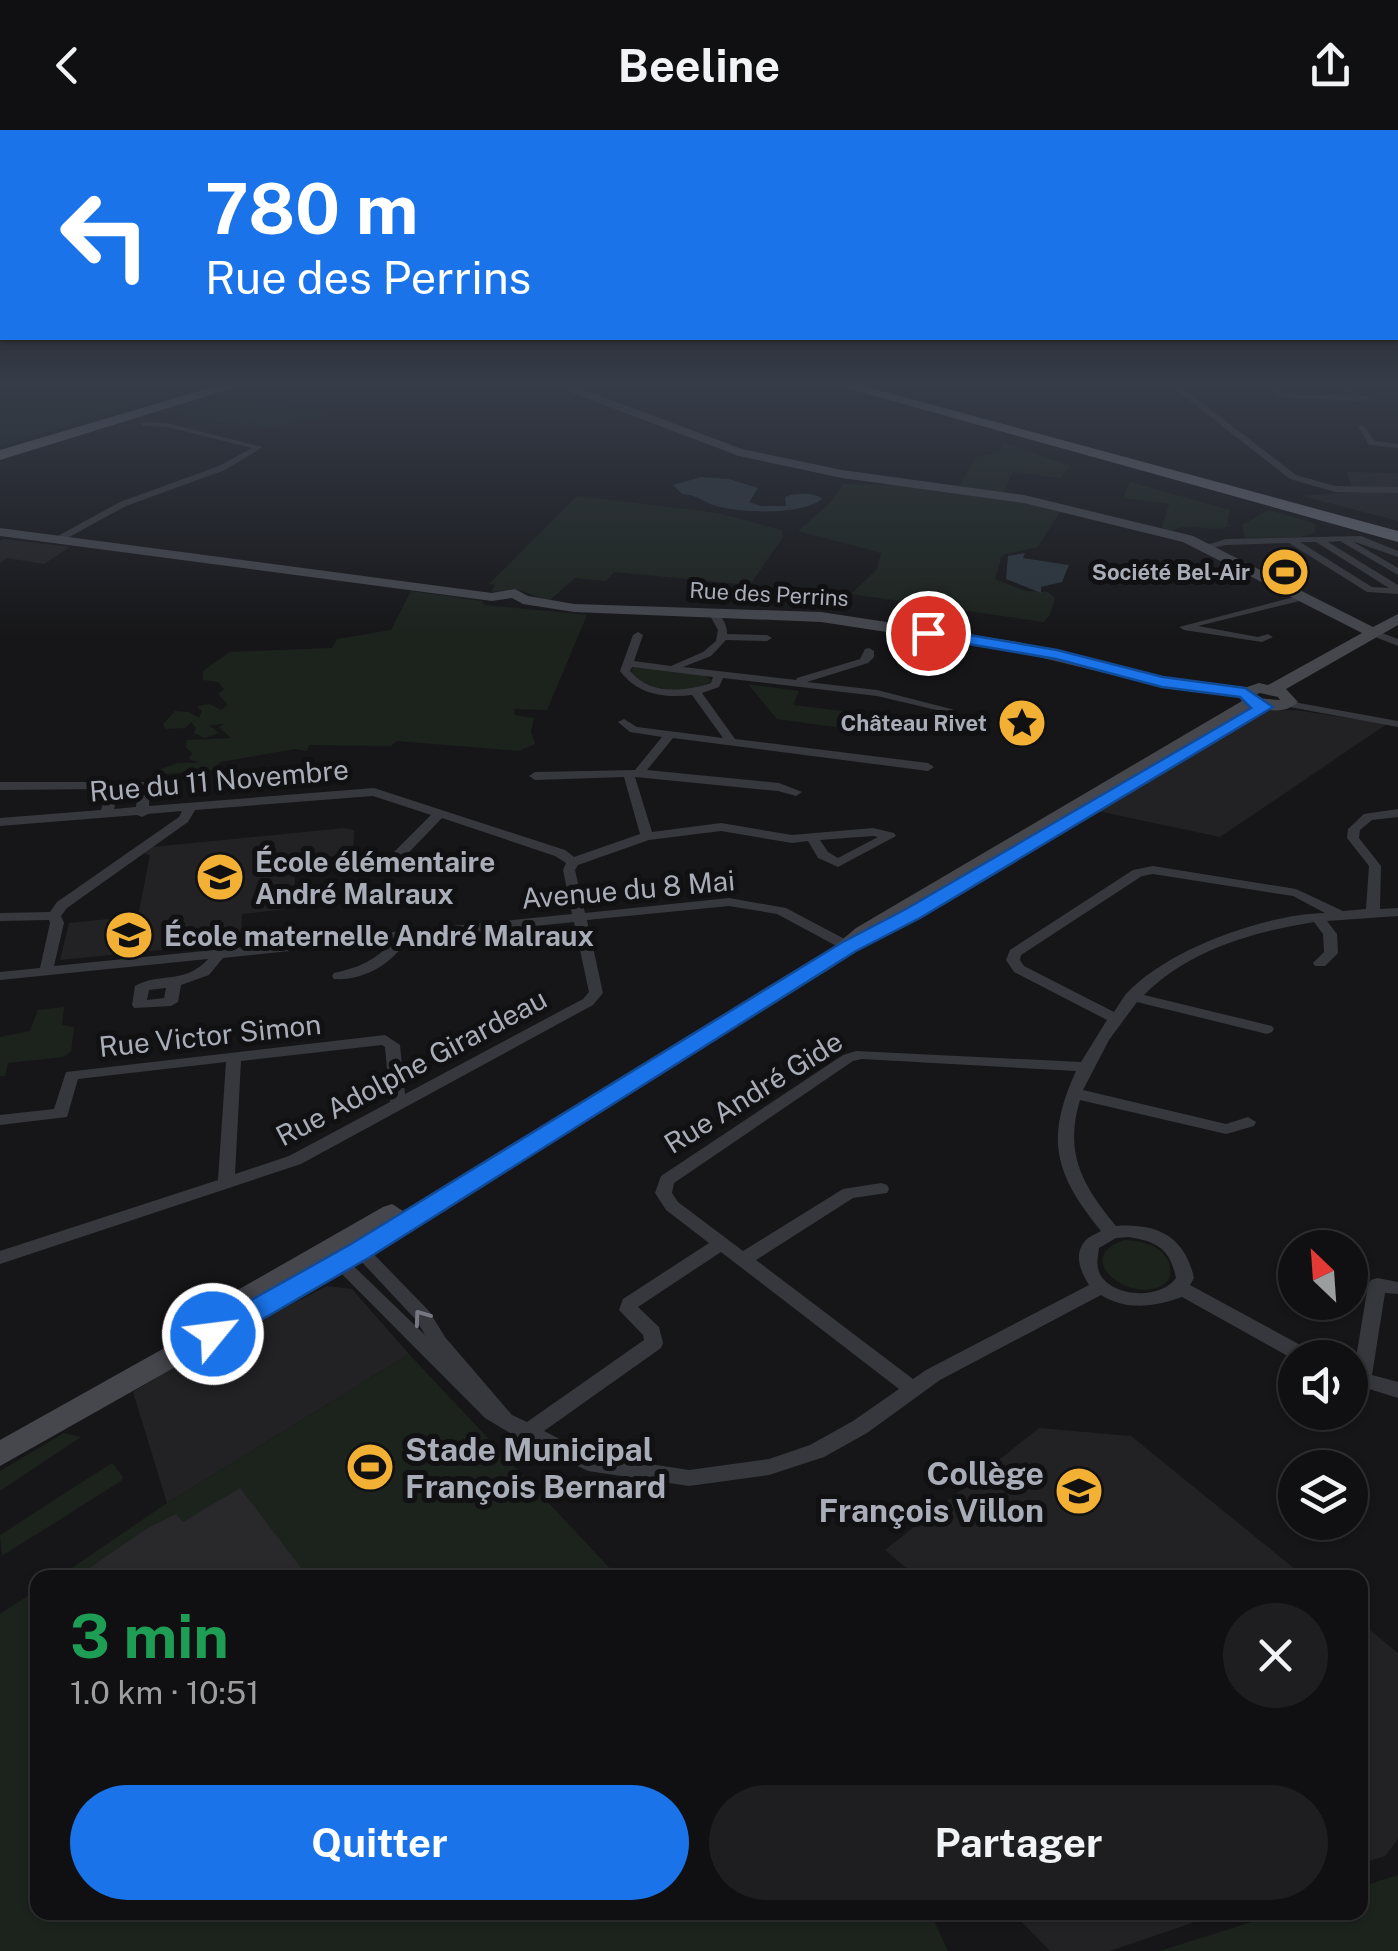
<!DOCTYPE html>
<html lang="fr">
<head>
<meta charset="utf-8">
<style>
  :root { --surface:#101012; --page:#1e1e20; --text:#f1f3f6; --muted:#9c9d9f; --line:#303032; --accent:#1a73e8 }
  body { margin:0; font-family:"Public Sans",sans-serif; background:var(--page); color:var(--text); height:100vh; display:flex; flex-direction:column; font-size:38px; white-space:nowrap }
  * { box-sizing:border-box; margin:0 }
  p { font-size:32px; color:var(--muted) }
  .icon { flex:none; width:55px; height:55px; fill:none; stroke:currentColor; stroke-width:2; stroke-linecap:round; stroke-linejoin:round }
  .map { position:relative; flex:1; overflow:hidden }
  .sheet { position:absolute; left:30px; top:1440px; width:1338px; height:350px; display:flex; flex-direction:column; background:var(--surface); border-radius:20px; box-shadow:0 2px 8px #0004,0 0 0 2px var(--line) }
  .sheet>* { flex:none }
  .top-card { position:absolute; left:0px; top:0px; width:1400px; height:210px; box-shadow:0 2px 8px #0004,0 0 0 2px var(--line); background:#1a73e8; color:#fff; overflow:hidden }
  .needle { width:65px; rotate:335deg }
  .buttons { position:absolute; left:1278px; top:1100px; display:grid; gap:20px }
  .buttons a { display:grid; place-items:center; width:90px; height:90px; border-radius:50%; background:var(--surface); box-shadow:0 2px 8px #0004,0 0 0 2px var(--line); font-size:50px }
  .pin { position:absolute; display:grid; place-items:center; width:85px; height:85px; color:#fff; margin:-42px; border:5px solid #fff; border-radius:50%; box-shadow:0 2px 10px #0007 }
  .me { position:absolute; width:110px; margin:-55px; rotate:61deg; stroke-linejoin:round; filter:drop-shadow(0 0 8px #0008) }
  .turn { display:flex; align-items:center; gap:35px; height:210px; padding:0 40px; font-size:45px }
  .turn .icon { width:130px; height:130px; stroke-width:2.5 }
  .turn b { display:block; font-size:70px; line-height:85px }
  .round { display:grid; place-items:center; flex:none; width:105px; height:105px; border-radius:52px; background:var(--page) }
  .head { display:flex; align-items:center; justify-content:space-between; height:170px; padding:0 40px }
  h1 { font-size:60px; font-weight:700; line-height:75px; color:#1e9e55 }
  .primary-button { display:flex; gap:20px; margin-top:auto; padding:20px 40px }
  .primary-button a { flex:1; height:115px; border-radius:60px; background:var(--accent); color:#fff; font-size:40px; font-weight:700; line-height:115px; text-align:center }
  .primary-button a+a { background:var(--page); color:var(--text) }
  header { display:flex; justify-content:space-between; align-items:center; height:130px; padding:0 40px; background:var(--surface); font-size:45px; font-weight:700 }
  .map>svg:first-child { display:block }
</style>
</head>
<body>
<header><svg class="icon" aria-label="back" viewBox="0 0 24 24"><path d="M15 5l-7 7 7 7"/></svg>Beeline<svg class="icon" aria-label="share" viewBox="0 0 24 24"><path d="M12 15V3M7 8l5-5 5 5M5 13v7h14v-7"/></svg></header>
<div class="map">
<svg width="1398" height="1821" viewBox="0 0 1398 1821">
  <rect width="100%" height="100%" fill="#161618"/>
  <path fill="#222225" d="M 1346,342 L 1398,343 L 1398,391 L 1302,366 L 1354,362 Z
    M 3,409 L 70,417 L 44,434 L 7,428 L 0,433 L 0,411 Z
    M 1296,580 L 1387,594 L 1220,707 L 1097,681 L 1263,581 Z
    M 344,698 L 354,700 L 353,724 L 294,731 L 296,778 L 242,784 L 241,812 L 60,830 L 69,793 L 138,786 L 150,725 L 143,723 L 152,717 Z
    M 327,1156 L 352,1159 L 409,1224 L 167,1373 L 133,1262 L 209,1216 Z
    M 1039,1298 L 1131,1306 L 1305,1447 L 917,1447 L 885,1420 Z
    M 1360,1492 L 1398,1523 L 1398,1709 L 1385,1726 L 1360,1734 Z
    M 1013,1783 L 1221,1783 L 1110,1821 L 1050,1821 Z"/>
  <path fill="#1c231d" d="M 0,253 L 211,253 L 0,316 Z
    M 283,253 L 342,254 L 289,278 L 329,285 L 272,298 L 181,288 L 218,267 Z
    M 1003,312 L 1070,336 L 1061,348 L 1013,342 L 1002,365 L 1061,380 L 1038,417 L 1002,425 L 995,449 L 1025,461 L 1048,462 L 1055,468 L 1050,485 L 1043,492 L 851,464 L 877,439 L 881,423 L 798,401 L 831,372 L 843,354 L 958,357 L 976,327 L 999,323 Z
    M 1130,352 L 1230,380 L 1227,395 L 1234,394 C 1215,406 1191,390 1171,401 L 1162,398 L 1169,374 L 1123,368 Z
    M 577,366 L 718,383 L 782,400 L 783,407 L 750,455 L 614,442 L 606,451 L 575,448 L 549,471 L 516,459 L 491,462 L 495,455 L 489,454 Z
    M 1269,380 L 1311,392 L 1316,395 L 1314,403 L 1301,407 L 1245,408 L 1242,395 Z
    M 411,461 L 482,471 L 484,475 L 587,485 L 547,580 L 514,579 L 515,585 L 534,588 L 531,601 L 535,614 L 519,621 L 397,611 L 391,616 L 309,615 L 307,621 L 295,619 L 220,632 L 214,640 L 167,644 L 158,640 L 178,633 L 199,633 L 189,629 L 192,623 L 186,617 L 187,610 L 231,608 L 219,597 L 224,594 L 209,595 L 219,603 L 205,608 L 194,603 L 196,598 L 191,592 L 185,598 L 166,599 L 163,594 L 175,581 L 189,582 L 199,588 L 202,581 L 197,577 C 209,572 211,574 221,580 L 228,575 L 218,564 L 224,559 L 218,552 L 203,550 L 203,541 L 230,522 L 332,518 L 337,509 L 391,500 Z
    M 633,537 L 703,544 L 712,551 C 687,568 654,560 630,545 Z
    M 748,554 L 799,561 L 793,575 L 883,586 L 878,603 L 777,589 Z
    M 64,877 L 62,895 L 74,897 L 71,922 L 63,927 L 8,933 L 5,946 L 0,946 L 0,907 L 30,901 L 38,880 Z
    M 1125,1110 C 1136,1111 1145,1112 1155,1117 C 1172,1127 1179,1151 1156,1158 C 1123,1169 1073,1126 1125,1110 Z
    M 409,1224 L 618,1447 L 57,1448 L 167,1373 Z
    M 64,1303 L 81,1307 L 0,1361 L 0,1341 Z
    M 112,1333 L 123,1347 L 121,1351 L 2,1426 L 0,1405 Z
    M 37,1460 L 38,1782 L 930,1782 L 948,1821 L 0,1821 L 0,1484 Z
    M 1398,1745 L 1398,1821 L 1160,1821 L 1280,1783 L 1360,1782 L 1360,1757 Z"/>
  <path fill="#2c353c" d="M 701,347 L 729,349 L 758,358 L 749,372 L 761,376 L 786,376 L 785,367 C 795,363 814,362 822,369 C 803,385 745,383 720,377 C 705,374 697,364 682,364 L 673,355 Z
    M 1025,423 L 1023,428 L 1069,435 L 1062,452 L 1041,457 L 1041,463 L 1006,449 L 1008,426 Z"/>
  <path fill="#29292c" d="M 240,1358 L 301,1438 L 286,1448 L 75,1448 L 148,1398 L 176,1384 L 183,1392 Z"/>
  <g fill="none" stroke-linecap="round" stroke-linejoin="round">
    <path fill="#37383d" fill-rule="evenodd" d="M 556,253 L 574,253 L 575,254 L 571,256 Z
      M 940,253 L 950,253 L 958,258 L 951,260 Z
      M 1167,253 L 1176,253 L 1296,345 L 1335,356 L 1398,357 L 1398,363 L 1335,362 L 1290,349 Z
      M 1278,253 L 1320,253 L 1275,258 L 1285,264 L 1352,265 L 1336,253 L 1345,253 L 1361,266 L 1376,268 L 1361,271 L 1283,268 L 1263,256 Z
      M 140,292 L 167,293 L 263,317 L 225,340 L 126,376 L 60,412 L 54,412 L 54,408 L 120,372 L 219,336 L 252,318 L 167,297 L 143,296 Z
      M 1358,296 L 1364,296 L 1375,311 L 1398,314 L 1398,318 L 1369,315 Z
      M 1361,406 L 1398,421 L 1398,427 L 1352,411 L 1398,438 L 1398,445 L 1340,411 L 1328,412 L 1398,455 L 1398,464 L 1367,462 L 1289,413 L 1226,415 L 1208,419 L 1203,416 L 1226,409 ZM 1300,412 L 1316,412 L 1389,458 L 1372,457 Z
      M 1305,464 L 1308,465 L 1308,469 L 1198,496 L 1258,507 L 1268,504 L 1273,507 L 1262,512 L 1184,500 L 1179,497 Z
      M 713,479 C 720,482 728,496 727,504 L 767,505 L 772,508 L 767,511 L 726,510 L 711,526 L 683,537 L 796,550 L 797,548 L 860,529 L 865,519 L 869,518 L 874,521 L 874,527 L 868,533 L 807,552 L 877,560 L 955,580 L 949,583 L 877,566 L 723,548 L 719,557 L 702,563 L 735,609 L 928,633 L 934,637 L 928,641 L 673,608 L 647,640 L 779,653 L 802,662 L 796,666 L 778,661 L 635,647 L 652,702 L 721,693 L 792,705 L 873,698 L 894,703 L 896,706 L 838,737 L 818,728 L 808,711 L 792,713 L 721,701 L 649,710 L 578,735 L 575,740 L 585,783 L 729,768 L 786,778 L 854,814 L 856,817 L 854,820 L 844,820 L 777,784 L 729,776 L 587,790 L 603,863 L 593,875 L 301,1034 L 0,1134 L 0,1121 L 218,1050 L 226,932 L 78,949 L 67,987 L 0,995 L 0,985 L 54,979 L 66,942 L 385,905 L 400,915 L 405,964 L 583,869 L 589,862 L 574,792 L 407,809 C 393,834 363,851 334,849 L 332,846 L 334,843 C 357,838 378,830 393,810 L 223,828 L 209,845 L 181,855 L 178,872 L 171,876 L 134,878 L 132,875 L 135,856 C 159,842 185,855 208,829 L 0,850 L 0,842 L 40,838 L 50,793 L 49,790 L 0,791 L 0,783 L 50,782 L 57,772 L 179,687 L 182,681 L 148,684 L 142,687 L 137,685 L 0,696 L 0,688 L 101,680 L 107,659 L 0,660 L 0,652 L 144,652 L 150,656 L 149,676 L 374,658 L 565,720 L 574,727 L 640,704 L 624,647 L 535,650 L 529,646 L 535,642 L 635,640 L 662,607 L 630,602 L 618,592 L 624,589 L 637,597 L 723,608 L 692,565 C 664,568 638,565 620,541 L 633,505 L 638,502 L 643,505 L 634,531 L 671,536 L 703,522 L 716,511 L 718,500 L 708,482 ZM 632,537 L 713,547 L 711,553 C 684,562 650,565 630,541 ZM 119,659 L 138,659 L 136,677 L 114,679 ZM 373,666 L 431,685 L 382,734 L 381,737 L 382,740 L 392,740 L 442,688 L 555,726 L 566,733 L 563,740 L 572,784 L 54,836 L 64,793 L 61,786 L 67,778 L 188,692 L 195,680 ZM 873,706 L 878,707 L 838,728 L 828,722 L 820,710 ZM 166,858 L 164,868 L 147,870 L 149,860 ZM 382,915 L 385,917 L 390,972 L 289,1026 L 235,1044 L 241,931 Z
      M 1374,500 L 1398,509 L 1398,516 L 1370,505 L 1369,503 Z
      M 1288,571 L 1398,591 L 1398,597 L 1284,576 L 1284,572 Z
      M 1398,679 L 1398,687 L 1372,690 L 1360,700 L 1359,708 L 1381,736 L 1380,779 L 1398,778 L 1398,786 L 1327,791 L 1337,804 L 1338,823 L 1325,836 L 1315,836 L 1313,833 L 1324,822 L 1323,804 L 1314,792 C 1253,802 1189,820 1144,865 L 1272,896 L 1274,899 L 1272,902 L 1267,904 L 1137,872 L 1109,910 L 1083,960 L 1226,994 L 1248,987 L 1256,992 L 1254,996 L 1226,1004 L 1080,970 C 1064,1023 1082,1055 1116,1096 C 1158,1093 1185,1107 1194,1148 L 1190,1155 L 1315,1223 L 1317,1228 L 1295,1228 L 1295,1230 L 1182,1167 C 1155,1177 1127,1181 1101,1165 L 940,1250 L 867,1303 L 824,1327 L 769,1345 L 689,1356 L 588,1341 L 520,1309 L 485,1288 L 324,1126 L 327,1122 L 339,1122 L 425,1205 L 417,1191 L 344,1113 L 347,1109 L 359,1109 L 429,1181 L 445,1207 L 512,1285 L 527,1292 L 644,1210 L 643,1205 L 619,1180 L 623,1169 L 709,1113 L 666,1080 L 655,1063 L 661,1046 L 843,925 L 856,921 L 1081,932 L 1107,890 L 1014,842 L 1006,830 L 1010,820 L 1133,740 L 1153,736 L 1296,759 L 1343,781 L 1366,779 L 1369,736 L 1347,708 L 1348,699 L 1364,684 ZM 1153,744 L 1293,766 L 1325,783 C 1266,784 1167,819 1126,864 C 1123,868 1118,876 1114,882 L 1024,836 L 1020,830 L 1021,825 L 1142,746 ZM 862,929 L 1076,941 C 1045,1009 1054,1043 1101,1101 C 1096,1104 1089,1106 1085,1111 C 1073,1125 1081,1142 1089,1155 L 926,1240 L 913,1249 L 756,1130 L 853,1068 L 887,1063 L 889,1059 L 887,1055 L 881,1053 L 843,1059 L 743,1121 L 678,1072 L 672,1063 L 674,1053 L 853,931 ZM 1129,1107 C 1158,1112 1170,1119 1176,1148 C 1161,1170 1110,1168 1099,1142 C 1096,1134 1098,1127 1099,1118 L 1116,1108 ZM 721,1122 L 899,1259 L 853,1291 L 810,1315 L 769,1329 L 689,1340 L 591,1325 L 544,1301 L 661,1218 L 663,1213 L 659,1197 L 638,1177 Z
      M 1377,1148 L 1398,1152 L 1398,1164 L 1385,1163 L 1372,1245 L 1398,1252 L 1398,1268 L 1350,1253 L 1350,1239 L 1354,1240 L 1368,1155 L 1371,1150 Z"/>
    <path fill="#45474d" fill-rule="evenodd" d="M 567,253 L 577,253 L 579,258 L 742,319 L 842,340 L 1024,365 L 1193,406 L 1373,497 L 1398,484 L 1398,495 L 1286,559 L 1298,572 C 1285,584 1270,581 1254,577 L 870,806 L 833,837 L 526,1026 L 370,1127 L 0,1336 L 0,1310 L 218,1188 L 211,1180 L 215,1173 L 383,1077 L 392,1074 L 403,1081 L 819,829 L 856,798 L 1242,571 L 1240,567 L 1163,557 L 1018,522 L 821,492 L 574,482 L 523,474 L 512,468 L 492,471 L 0,406 L 0,398 L 492,463 L 515,459 L 528,466 L 574,474 L 821,482 L 1018,512 L 1163,547 L 1244,558 L 1259,553 L 1268,555 L 1362,503 L 1183,412 L 1024,373 L 842,348 L 739,326 L 570,262 ZM 1260,563 L 1278,567 L 1280,570 L 1257,568 L 1255,565 Z"/>
    <path fill="#63666e" fill-rule="evenodd" d="M 226,253 L 249,253 L 0,330 L 0,320 Z
      M 828,253 L 852,253 L 1398,401 L 1398,412 Z"/>
  </g>
  <defs><path id="oneway-chevron" d="M-2-3.5L2.5 0L-2 3.5" fill="none" stroke-width="1.6" stroke-linecap="round" stroke-linejoin="round" transform="scale(2.5)"/></defs>
  <use stroke="#757881" href="#oneway-chevron" transform="translate(421 1187) rotate(-126)"/>
  <linearGradient id="sky" x2="0" y2="1"><stop stop-color="#0c0c0d"/><stop offset="0.5" stop-color="#363c48"/><stop offset="1" stop-color="#363c48" stop-opacity="0"/></linearGradient>
  <rect width="1398" height="508" fill="url(#sky)"/>
  <path fill="#1a73e8" stroke="#114b97" stroke-width="2.5" d="M 928,498 L 1057,520 L 1163,547 L 1245,558 L 1273,577 L 920,788 L 856,821 L 370,1127 L 223,1212 L 213,1215 L 203,1212 L 199,1204 L 203,1197 L 351,1114 L 841,813 L 906,779 L 1251,578 L 1240,567 L 1162,557 L 1056,529 L 922,506 L 920,503 Z"/>
  <defs>
    <g id="stadium-disc" transform="scale(2.5)"><circle r="9.5" fill="#f2b134" stroke="#111113"/><path d="M0-5a6.5 5 0 1 0 0 10a6.5 5 0 1 0 0-10ZM-3.5-1.8h7v3.6h-7Z" fill="#111"/></g>
    <g id="sight-disc" transform="scale(2.5)"><circle r="9.5" fill="#f2b134" stroke="#111113"/><path d="M0-6L1.8-2.2L6-1.7L2.9 1.2L3.7 5.4L0 3.3L-3.7 5.4L-2.9 1.2L-6-1.7L-1.8-2.2Z" fill="#111"/></g>
    <g id="school-disc" transform="scale(2.5)"><circle r="9.5" fill="#f2b134" stroke="#111113"/><path d="M0-5L7-2L0 1L-7-2ZM-4 1L0 2.5L4 1V4Q0 6-4 4Z" fill="#111"/></g>
  </defs>
  <g fill-rule="evenodd">
    <use href="#stadium-disc" x="1285" y="442"/>
    <use href="#sight-disc" x="1022" y="593"/>
    <use href="#school-disc" x="220" y="747"/>
    <use href="#school-disc" x="129" y="805"/>
    <use href="#stadium-disc" x="370" y="1337"/>
    <use href="#school-disc" x="1079" y="1361"/>
  </g>
  <g text-anchor="middle" dominant-baseline="central" stroke-width="10" stroke-linejoin="round" paint-order="stroke">
    <g font-size="22" font-weight="bold" fill="#a8adb8" stroke="#111113" text-anchor="end">
      <text x="1250" y="442">Société Bel-Air</text>
      <text x="987" y="593">Château Rivet</text>
    </g>
    <g font-size="22" fill="#a8adb8" stroke="#111113">
      <text transform="translate(769 464) rotate(3)">Rue des Perrins</text>
    </g>
    <g font-size="28" fill="#a8adb8" stroke="#111113">
      <text transform="translate(219 650) rotate(-5)">Rue du 11 Novembre</text>
      <text transform="translate(628 759) rotate(-5)">Avenue du 8 Mai</text>
      <text transform="translate(210 905) rotate(-6)">Rue Victor Simon</text>
      <text transform="translate(411 937) rotate(-28)">Rue Adolphe Girardeau</text>
      <text transform="translate(753 962) rotate(-32)">Rue André Gide</text>
    </g>
    <g font-size="28" font-weight="bold" fill="#a8adb8" stroke="#111113" text-anchor="start">
      <text x="255" y="731">École élémentaire<tspan x="255" dy="32">André Malraux</tspan></text>
      <text x="164" y="805">École maternelle André Malraux</text>
    </g>
    <g font-size="32" font-weight="bold" fill="#a8adb8" stroke="#111113" text-anchor="start">
      <text x="405" y="1319">Stade Municipal<tspan x="405" dy="37">François Bernard</tspan></text>
      <text x="1044" y="1343" text-anchor="end">Collège<tspan x="1044" dy="37">François Villon</tspan></text>
    </g>
  </g>
</svg>
<div class="buttons">
<a><svg class="needle" viewBox="-14 -14 28 28"><path d="M0-13l5 13h-10z" fill="#e53935"/><path d="M0 13l5-13h-10z" fill="#9c9d9f"/></svg></a>
<a><svg class="icon" aria-label="sound" viewBox="0 0 24 24"><path d="M4 9h4l5-4v14l-5-4H4zM17 9q2 3 0 6"/></svg></a>
<a><svg class="icon" aria-label="layers" viewBox="0 0 24 24"><path d="M12 4l9 5-9 5-9-5zM3 14l9 5 9-5"/></svg></a>
</div>
<div class="pin" style="left:928px;top:503px;background:#d93025"><svg class="icon" aria-label="arrive" viewBox="0 0 24 24"><path d="M6 21V4h12l-3 4 3 4H6"/></svg></div>
<svg class="me" style="left:213px;top:1204px" viewBox="-20 -20 40 40"><circle r="17" fill="#1a73e8" stroke="#fff" stroke-width="3"/><path d="M0-11L8 9 0 5-8 9z" fill="#fff"/></svg>
<div class="top-card">
<div class="turn"><svg class="icon" aria-label="left" viewBox="0 0 24 24"><path d="M17 20v-9H6M10 6l-5 5 5 5"/></svg><div><b>780 m</b>Rue des Perrins</div></div>
</div>
<section class="sheet">
<div class="head"><div><h1>3 min</h1><p>1.0 km · 10:51</p></div><a class="round"><svg class="icon" aria-label="close" viewBox="0 0 24 24"><path d="M6 6l12 12M18 6L6 18"/></svg></a></div>
<div class="primary-button"><a>Quitter</a><a>Partager</a></div>
</section>
</div>
</body>
</html>
